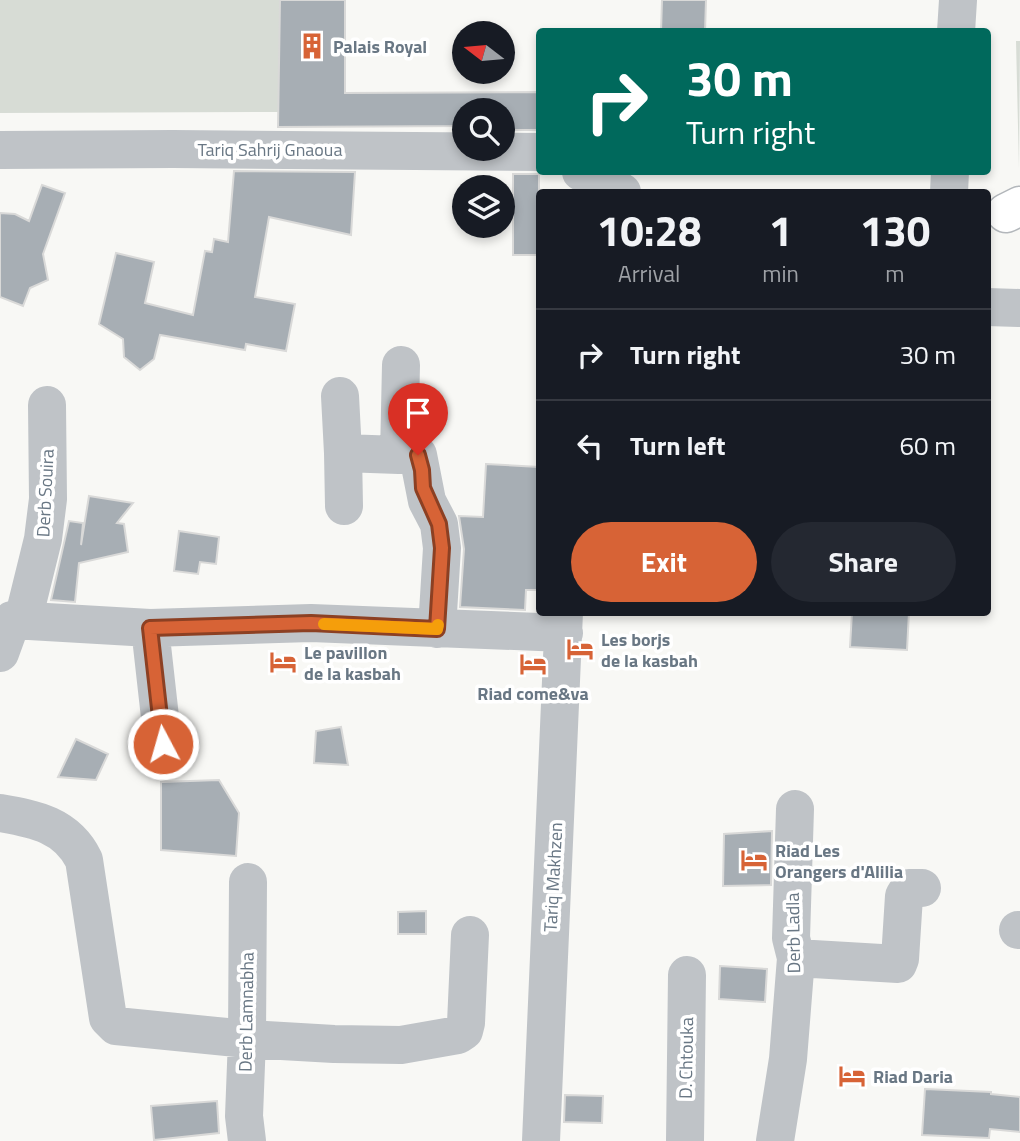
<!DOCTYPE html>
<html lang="en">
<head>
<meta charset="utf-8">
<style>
  :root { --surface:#171b24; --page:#242831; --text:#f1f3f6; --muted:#9ea1a6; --line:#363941; --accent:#d76336 }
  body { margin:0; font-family:"Titillium Web",sans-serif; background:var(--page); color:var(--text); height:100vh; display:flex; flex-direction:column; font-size:26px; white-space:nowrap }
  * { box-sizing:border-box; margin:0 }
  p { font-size:23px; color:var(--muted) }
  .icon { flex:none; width:38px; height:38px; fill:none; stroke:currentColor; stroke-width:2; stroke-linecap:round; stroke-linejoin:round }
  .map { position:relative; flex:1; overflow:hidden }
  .sheet { position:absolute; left:536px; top:189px; width:455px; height:427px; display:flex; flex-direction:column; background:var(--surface); border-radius:7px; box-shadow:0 4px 10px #0003 }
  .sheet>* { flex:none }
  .guide { position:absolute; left:536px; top:28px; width:455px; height:147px; border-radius:7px; box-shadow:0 4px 10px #0003; background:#00695c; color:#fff; overflow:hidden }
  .needle { width:46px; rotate:286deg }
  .buttons { position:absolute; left:452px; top:21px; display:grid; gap:14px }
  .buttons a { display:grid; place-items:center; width:63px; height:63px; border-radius:50%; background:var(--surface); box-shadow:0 4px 10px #0003; font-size:35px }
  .pin { position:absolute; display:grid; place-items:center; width:60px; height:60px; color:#fff; margin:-72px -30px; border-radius:50% 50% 50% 0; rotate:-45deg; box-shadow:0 0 7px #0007 }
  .pin .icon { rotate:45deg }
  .me { position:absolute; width:77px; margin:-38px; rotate:354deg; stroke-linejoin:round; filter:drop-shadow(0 0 5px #0008) }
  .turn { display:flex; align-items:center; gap:24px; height:147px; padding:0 35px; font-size:32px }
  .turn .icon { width:91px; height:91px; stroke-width:2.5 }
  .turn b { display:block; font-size:49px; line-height:60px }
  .eta { display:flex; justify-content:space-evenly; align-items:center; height:119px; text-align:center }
  .eta b { font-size:42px; font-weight:700; line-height:49px }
  .button { display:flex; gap:14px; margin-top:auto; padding:14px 35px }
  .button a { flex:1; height:80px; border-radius:42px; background:var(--accent); color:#fff; font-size:28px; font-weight:700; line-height:80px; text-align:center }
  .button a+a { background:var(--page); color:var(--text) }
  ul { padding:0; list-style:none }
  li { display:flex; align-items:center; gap:21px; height:91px; padding:0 35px; border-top:2px solid var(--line) }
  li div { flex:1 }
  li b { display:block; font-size:26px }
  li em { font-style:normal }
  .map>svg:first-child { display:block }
</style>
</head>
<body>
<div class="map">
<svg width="1020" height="1141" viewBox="0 0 1020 1141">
  <rect width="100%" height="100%" fill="#f8f8f5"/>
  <path fill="#d7dcd5" d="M 0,0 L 280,0 L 278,112 L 0,113 Z
    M 1016,41 L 1020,41 L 1019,169 Z"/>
  <path fill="#a7aeb4" stroke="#d9d9d8" stroke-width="2" d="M 280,0 L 345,0 L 345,93 L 539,92 L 539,130 L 513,130 L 513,126 L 502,126 L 502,110 L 464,110 L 464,126 L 278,127 Z
    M 662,0 L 706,0 L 705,32 L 661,32 Z
    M 234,171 L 355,172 L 351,235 L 269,217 L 255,297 L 295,304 L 286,351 L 246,344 L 245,350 L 160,335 L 154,359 L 140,370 L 124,357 L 123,339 L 99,324 L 116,253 L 154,262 L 145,303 L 193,315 L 205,251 L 212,252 L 214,239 L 228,242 Z
    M 513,174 L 539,174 L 539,255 L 513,255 Z
    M 42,185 L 65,193 L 43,254 L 48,280 L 30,288 L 23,306 L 0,297 L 0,213 L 15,214 L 29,221 Z
    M 486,464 L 539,467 L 539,590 L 526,590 L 525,610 L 460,607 L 464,549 L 459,516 L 483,517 Z
    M 89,496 L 133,503 L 117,523 L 124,524 L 128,552 L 79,563 L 75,602 L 51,600 L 69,521 L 83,523 L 81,545 Z
    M 179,531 L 219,537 L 216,564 L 200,562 L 198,574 L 174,571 Z
    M 852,612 L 909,612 L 907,650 L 850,647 Z
    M 341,727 L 348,765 L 314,763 L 316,731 Z
    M 76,739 L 108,754 L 96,780 L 58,777 Z
    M 219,780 L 239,813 L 236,856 L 161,850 L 161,782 Z
    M 772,831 L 771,885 L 723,886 L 724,834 Z
    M 426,911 L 426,934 L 398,934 L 398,912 Z
    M 720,966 L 767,969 L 765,1002 L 719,999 Z
    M 925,1089 L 991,1092 L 991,1094 L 1020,1097 L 1020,1132 L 990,1129 L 989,1138 L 922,1135 Z
    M 565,1095 L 603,1096 L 602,1123 L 564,1122 Z
    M 217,1101 L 219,1133 L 154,1140 L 151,1106 Z"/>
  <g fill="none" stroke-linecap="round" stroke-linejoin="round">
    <g stroke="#b3b7bb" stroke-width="41">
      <path id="major" d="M 1006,213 L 1020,206"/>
    </g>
    <path stroke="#bfc3c7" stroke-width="38" d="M 956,32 L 958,0
      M 0,150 L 173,149 L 539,152
      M 581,172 L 622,192
      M 949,192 L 950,172
      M 987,307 L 1020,308
      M 401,365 L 399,455 L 418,455 L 427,501 L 439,524 L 442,548 L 437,629
      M 340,396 L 343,453
      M 344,506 L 343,453 L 399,455
      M 12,620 L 150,628 L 311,623 L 564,633
      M 23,620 L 43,539 L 48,499 L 47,405
      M 150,628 L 163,744
      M 0,653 L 12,620
      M 0,813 C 35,819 67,825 84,860 L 108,1018 L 116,1026 L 247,1039 L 334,1044 L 401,1045 L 458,1035 L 464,1031 L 466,1023 L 470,935
      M 1018,930 L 1020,930
      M 796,958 L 898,964 L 900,959 L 904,896 L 909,888 L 922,888
      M 247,1141 L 244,1116 L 247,1039 L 248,882
      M 541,1141 L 564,612
      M 685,1141 L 687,975
      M 775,1141 L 788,1059 L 796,958 L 791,938 L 795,809"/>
    <use href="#major" stroke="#fff" stroke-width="38"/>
  </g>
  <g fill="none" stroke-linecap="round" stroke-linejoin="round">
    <g stroke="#8c4023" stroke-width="18">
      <path id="route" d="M 163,744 L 150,628 L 311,623 L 437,629 L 442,548 L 439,524 L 423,488 L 422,470 L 418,455"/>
    </g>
    <use href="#route" stroke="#d76336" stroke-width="12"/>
    <path stroke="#f59e0b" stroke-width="12" d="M 324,624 L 437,629 L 438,625"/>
  </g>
  <defs>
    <g id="building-bare" transform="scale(2.1)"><path d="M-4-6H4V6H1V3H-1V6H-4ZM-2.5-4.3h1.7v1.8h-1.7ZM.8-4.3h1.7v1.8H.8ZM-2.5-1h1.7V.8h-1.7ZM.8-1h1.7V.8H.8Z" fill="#d76336" stroke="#fff" stroke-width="2.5" paint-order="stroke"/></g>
    <g id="hotel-bare" transform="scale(2.1)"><path d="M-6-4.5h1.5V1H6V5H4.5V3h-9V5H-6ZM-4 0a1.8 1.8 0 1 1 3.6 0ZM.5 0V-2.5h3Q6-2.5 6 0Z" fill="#d76336" stroke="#fff" stroke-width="2.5" paint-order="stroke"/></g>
  </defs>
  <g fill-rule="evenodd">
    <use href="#building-bare" x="312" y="46"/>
    <use href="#hotel-bare" x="580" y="649"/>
    <use href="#hotel-bare" x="283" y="662"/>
    <use href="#hotel-bare" x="533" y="664"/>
    <use href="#hotel-bare" x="754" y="860"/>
    <use href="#hotel-bare" x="852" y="1076"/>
  </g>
  <g text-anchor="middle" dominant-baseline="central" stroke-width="7" stroke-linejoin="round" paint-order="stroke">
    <g font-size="18" font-weight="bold" fill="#697784" stroke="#fff" text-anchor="start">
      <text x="333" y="46">Palais Royal</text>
      <text x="601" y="639">Les borjs<tspan x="601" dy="21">de la kasbah</tspan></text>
      <text x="304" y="652">Le pavillon<tspan x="304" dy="21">de la kasbah</tspan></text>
      <text x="533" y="693" text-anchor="middle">Riad come&amp;va</text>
      <text x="775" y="850">Riad Les<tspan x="775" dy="21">Orangers d'Alilia</tspan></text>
      <text x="873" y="1076">Riad Daria</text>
    </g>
    <g font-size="18" fill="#697784" stroke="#fff">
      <text x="270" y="149">Tariq Sahrij Gnaoua</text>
      <text transform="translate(45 493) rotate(-87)">Derb Souira</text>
      <text transform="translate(553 877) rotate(-87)">Tariq Makhzen</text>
      <text transform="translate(793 933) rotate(-91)">Derb Ladla</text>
      <text transform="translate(246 1012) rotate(-89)">Derb Lamnabha</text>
      <text transform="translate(686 1058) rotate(-89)">D. Chtouka</text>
    </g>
  </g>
</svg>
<div class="buttons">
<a><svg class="needle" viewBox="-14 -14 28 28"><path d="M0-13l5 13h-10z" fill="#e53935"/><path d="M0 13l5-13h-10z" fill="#9ea1a6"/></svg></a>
<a><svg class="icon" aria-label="search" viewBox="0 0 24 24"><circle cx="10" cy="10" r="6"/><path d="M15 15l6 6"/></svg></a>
<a><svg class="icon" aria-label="layers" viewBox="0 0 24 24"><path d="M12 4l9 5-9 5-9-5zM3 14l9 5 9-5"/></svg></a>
</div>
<div class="pin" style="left:418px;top:455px;background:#d93025"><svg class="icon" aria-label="arrive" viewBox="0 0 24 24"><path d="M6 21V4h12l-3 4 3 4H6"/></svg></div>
<svg class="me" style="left:163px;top:744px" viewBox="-20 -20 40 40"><circle r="17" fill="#d76336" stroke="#fff" stroke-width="3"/><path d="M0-11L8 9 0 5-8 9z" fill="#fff"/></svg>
<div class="guide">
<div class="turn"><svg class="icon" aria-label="right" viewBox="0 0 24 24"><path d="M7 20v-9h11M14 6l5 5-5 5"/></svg><div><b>30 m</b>Turn right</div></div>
</div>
<section class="sheet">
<div class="eta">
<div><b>10:28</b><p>Arrival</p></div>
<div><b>1</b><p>min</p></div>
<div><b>130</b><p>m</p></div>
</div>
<ul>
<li><svg class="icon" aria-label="right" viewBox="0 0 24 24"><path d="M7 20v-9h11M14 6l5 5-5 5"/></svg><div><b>Turn right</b></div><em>30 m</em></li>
<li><svg class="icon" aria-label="left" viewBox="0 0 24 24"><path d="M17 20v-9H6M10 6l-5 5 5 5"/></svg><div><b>Turn left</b></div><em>60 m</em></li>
</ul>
<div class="button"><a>Exit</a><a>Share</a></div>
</section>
</div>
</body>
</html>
